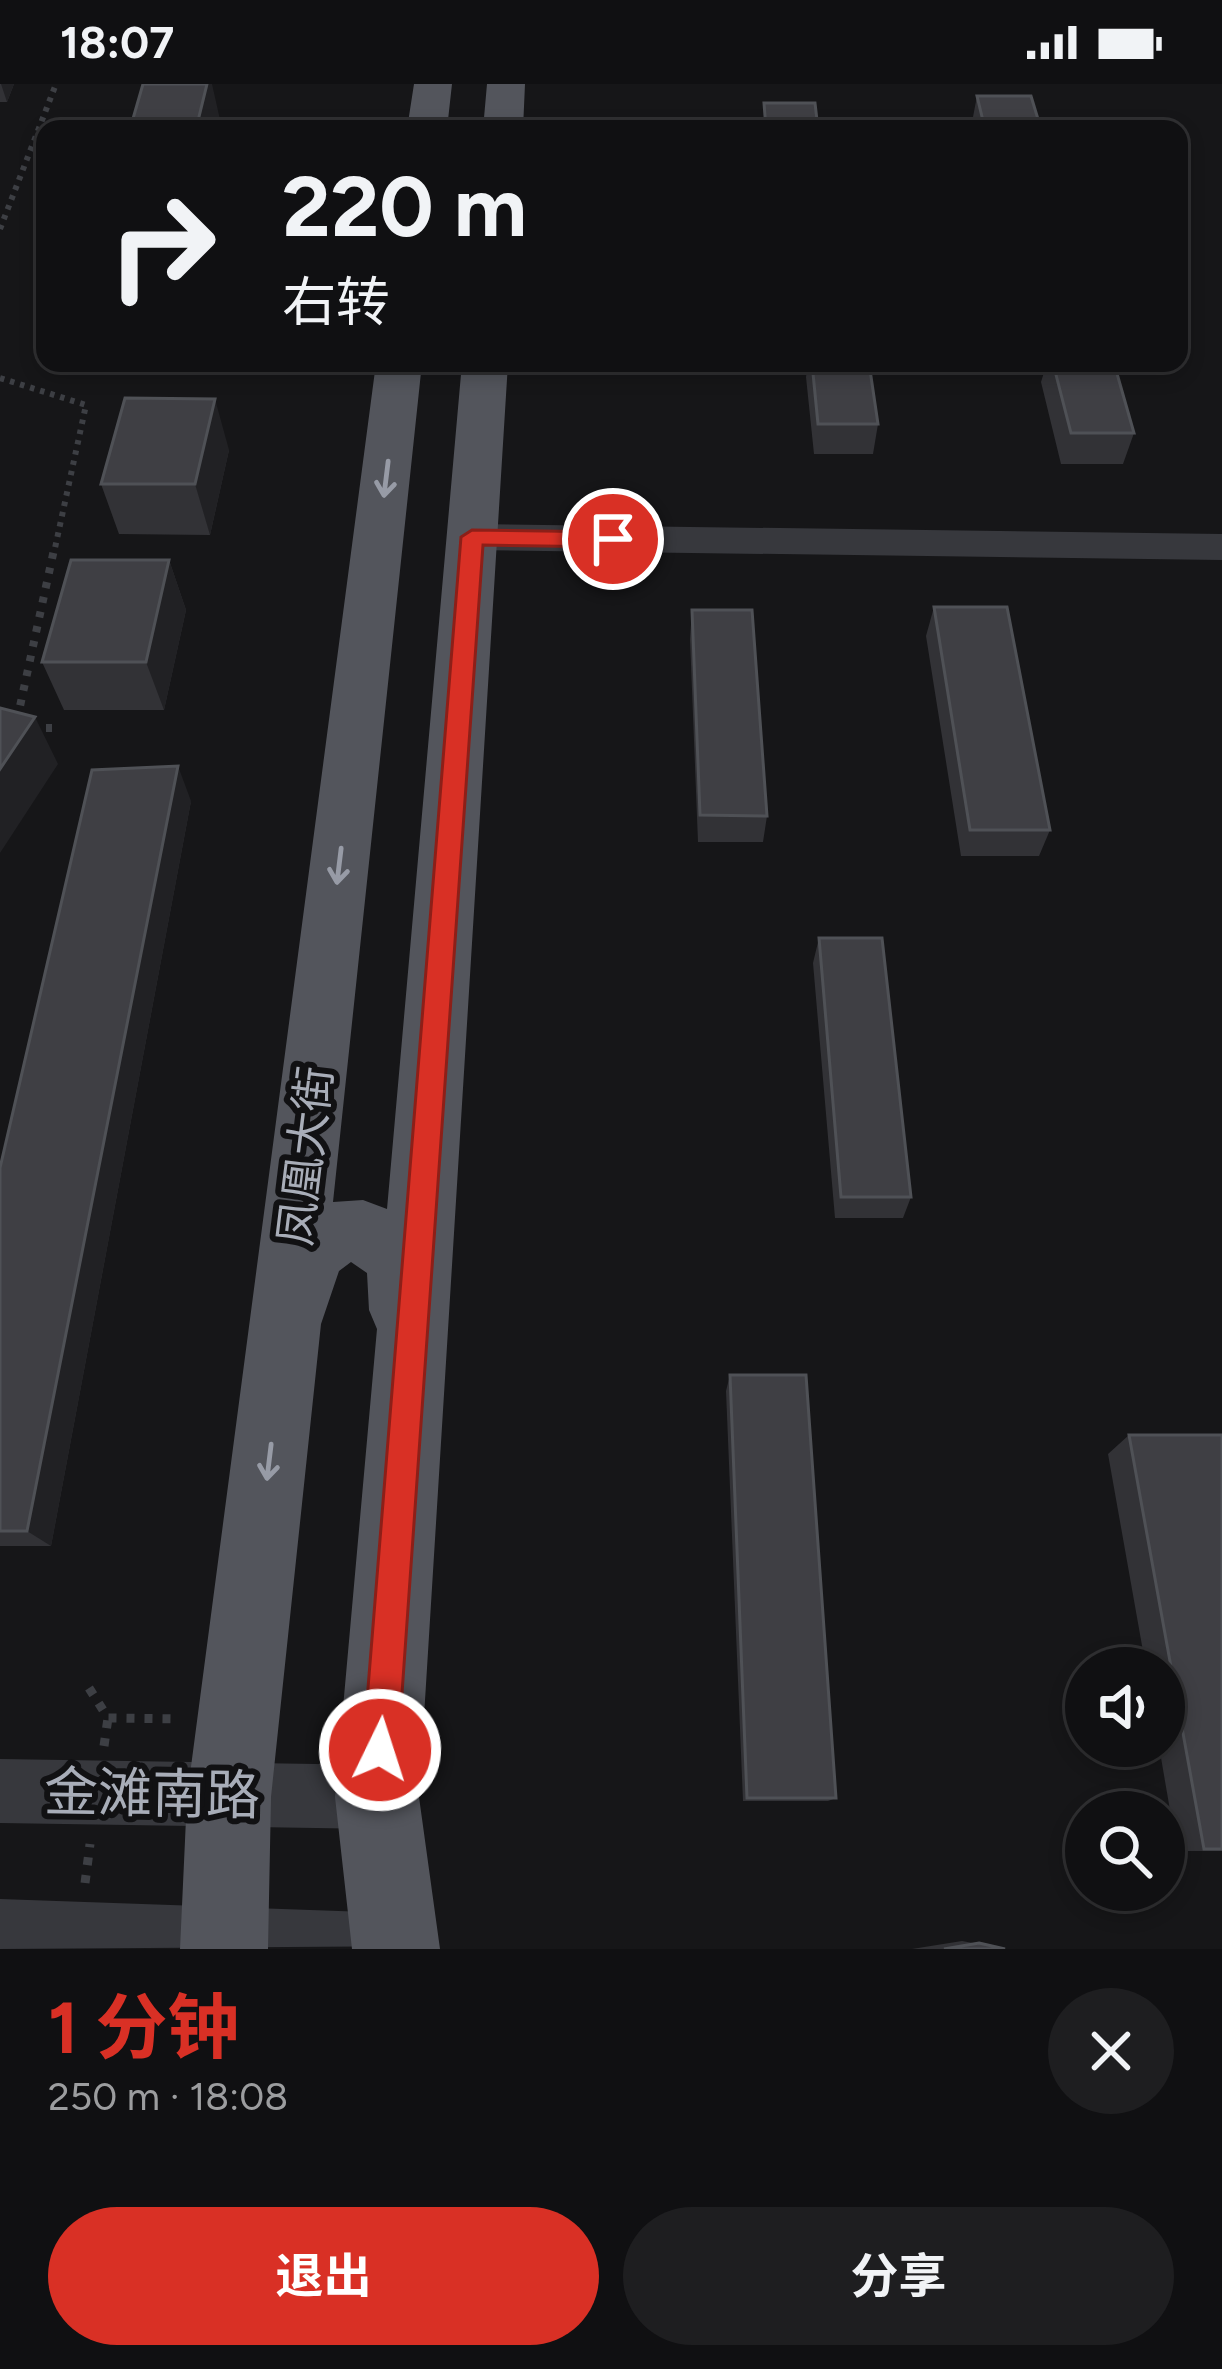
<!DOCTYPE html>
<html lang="zh">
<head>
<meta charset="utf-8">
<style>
  :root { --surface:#101012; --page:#1e1e20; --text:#f1f3f6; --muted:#9c9d9f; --line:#303032; --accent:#d93025 }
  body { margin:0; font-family:Figtree,"Noto Sans SC",sans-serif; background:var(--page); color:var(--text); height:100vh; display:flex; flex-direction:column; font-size:45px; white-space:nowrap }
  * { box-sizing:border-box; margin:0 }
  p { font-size:39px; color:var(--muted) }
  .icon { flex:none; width:66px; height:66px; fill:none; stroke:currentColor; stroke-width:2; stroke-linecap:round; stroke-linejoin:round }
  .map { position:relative; height:1865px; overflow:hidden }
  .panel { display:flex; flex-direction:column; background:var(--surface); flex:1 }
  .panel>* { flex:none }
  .banner { position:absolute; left:36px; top:36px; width:1152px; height:252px; border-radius:24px; box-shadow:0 6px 18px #0003,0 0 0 3px var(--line); background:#101012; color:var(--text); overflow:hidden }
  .buttons { position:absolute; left:1065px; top:1563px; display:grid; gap:24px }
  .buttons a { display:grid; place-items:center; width:120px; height:120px; border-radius:50%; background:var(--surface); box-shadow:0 6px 18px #0003,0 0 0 3px var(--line); font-size:60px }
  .pin { position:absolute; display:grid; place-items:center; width:102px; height:102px; color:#fff; margin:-51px; border:6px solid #fff; border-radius:50%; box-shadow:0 3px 12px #0007 }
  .me { position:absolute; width:132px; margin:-66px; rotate:4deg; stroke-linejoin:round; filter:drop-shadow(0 0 9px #0008) }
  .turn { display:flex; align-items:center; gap:42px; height:252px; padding:0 48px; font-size:54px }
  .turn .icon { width:156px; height:156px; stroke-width:2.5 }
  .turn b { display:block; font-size:84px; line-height:102px }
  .round { display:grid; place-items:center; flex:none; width:126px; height:126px; border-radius:63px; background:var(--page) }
  .overview { display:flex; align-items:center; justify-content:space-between; height:204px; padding:0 48px }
  h1 { font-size:72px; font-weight:700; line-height:90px; color:var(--accent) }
  .primary-button { display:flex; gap:24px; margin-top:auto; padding:24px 48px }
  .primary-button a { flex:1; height:138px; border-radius:72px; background:var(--accent); color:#fff; font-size:48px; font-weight:700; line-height:138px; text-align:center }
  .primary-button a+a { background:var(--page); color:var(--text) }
  .status { display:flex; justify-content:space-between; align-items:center; height:84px; padding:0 60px; background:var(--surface); direction:ltr }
  .status svg { height:33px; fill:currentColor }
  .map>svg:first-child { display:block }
</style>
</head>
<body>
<div class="status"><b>18:07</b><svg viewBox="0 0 49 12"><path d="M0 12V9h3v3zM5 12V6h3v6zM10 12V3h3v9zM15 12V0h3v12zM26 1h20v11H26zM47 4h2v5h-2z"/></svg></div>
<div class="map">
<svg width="1222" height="1865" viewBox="0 0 1222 1865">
  <rect width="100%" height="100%" fill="#161618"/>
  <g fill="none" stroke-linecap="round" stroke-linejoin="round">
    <path stroke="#3d3f44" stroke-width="6" stroke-dasharray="4.5 6" stroke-linecap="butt" d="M 0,145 L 56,0
      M 0,294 L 86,321 L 55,464"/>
    <path stroke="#3d3f44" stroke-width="8" stroke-dasharray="6 9" stroke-linecap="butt" d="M 17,636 L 55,461
      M 31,644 L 52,644"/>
    <path stroke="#3d3f44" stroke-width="9" stroke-dasharray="8 10" stroke-linecap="butt" d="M 89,1604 L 108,1634 L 180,1635
      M 104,1662 L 108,1634
      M 85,1799 L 90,1760"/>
    <path fill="#37383d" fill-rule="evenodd" d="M 472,440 L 1222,450 L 1222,476 L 472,466 L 458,462 L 453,453 L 458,444 Z
      M 0,1675 L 377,1681 L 399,1691 L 409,1713 L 399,1735 L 377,1745 L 0,1739 Z
      M 0,1815 L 395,1829 L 418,1839 L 428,1862 L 0,1865 Z"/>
    <path fill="#53555c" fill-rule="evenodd" d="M 414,0 L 452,0 L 447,45 L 407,45 Z
      M 487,0 L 525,0 L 523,45 L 483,45 Z
      M 376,279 L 422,279 L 333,1118 L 363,1116 L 387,1125 L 462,279 L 508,279 L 419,1713 L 440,1865 L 352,1865 L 335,1713 L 377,1245 L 369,1226 L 367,1189 L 351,1178 L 339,1187 L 321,1240 L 271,1713 L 268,1865 L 180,1865 L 187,1713 Z"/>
  </g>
  <path fill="#323236" d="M 0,0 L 14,0 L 7,18 L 0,18 Z
    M 977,12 L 1041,45 L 976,45 L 973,33 Z
    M 808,279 L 869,279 L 878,340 L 873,370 L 814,370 L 806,293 Z
    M 1047,279 L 1114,279 L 1134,349 L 1123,380 L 1061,380 L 1041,298 Z
    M 229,366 L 210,451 L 119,450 L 101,400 Z
    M 169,476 L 186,526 L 164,626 L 64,626 L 42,578 Z
    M 934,523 L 1050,746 L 1039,772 L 961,772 L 926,552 Z
    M 692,526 L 767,732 L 763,758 L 698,758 L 690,555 Z
    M 191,717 L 51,1462 L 0,1462 L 0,1084 Z
    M 819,854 L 911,1113 L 903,1134 L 835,1134 L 813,879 Z
    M 730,1291 L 836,1714 L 828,1717 L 743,1717 L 726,1307 Z
    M 1129,1351 L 1222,1351 L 1222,1767 L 1177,1767 L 1159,1662 L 1164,1662 L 1164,1584 L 1146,1584 L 1108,1370 Z
    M 962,1857 L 1005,1865 L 912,1865 Z"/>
  <path fill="#212124" d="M 1,0 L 14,0 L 7,18 Z
    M 207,0 L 212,0 L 221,40 L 220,45 L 196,45 Z
    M 215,315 L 229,366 L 210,451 L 195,400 Z
    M 169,476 L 186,526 L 164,626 L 146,578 Z
    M 35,633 L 58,680 L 0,769 L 0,685 Z
    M 178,682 L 191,717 L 51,1462 L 27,1447 Z"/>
  <path fill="#3f3f44" stroke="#4f5156" stroke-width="3" d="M 143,0 L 207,0 L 196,45 L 130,45 Z
    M 977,12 L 1031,12 L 1041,45 L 985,45 Z
    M 764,19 L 815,19 L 818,45 L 766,45 Z
    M 812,279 L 869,279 L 878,340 L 818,340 Z
    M 1053,279 L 1114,279 L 1134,349 L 1071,349 Z
    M 125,314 L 215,315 L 195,400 L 101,400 Z
    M 71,476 L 169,476 L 146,578 L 42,578 Z
    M 934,523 L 1007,523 L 1050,746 L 970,746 Z
    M 692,526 L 752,526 L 767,732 L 700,731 Z
    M 0,624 L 35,633 L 0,685 Z
    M 178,682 L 27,1447 L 0,1447 L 0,1084 L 92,686 Z
    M 819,854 L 882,854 L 911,1113 L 841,1113 Z
    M 730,1291 L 806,1291 L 836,1714 L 747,1714 Z
    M 1129,1351 L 1222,1351 L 1222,1765 L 1204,1765 Z
    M 979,1859 L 1005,1865 L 944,1865 Z"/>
  <defs><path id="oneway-shaft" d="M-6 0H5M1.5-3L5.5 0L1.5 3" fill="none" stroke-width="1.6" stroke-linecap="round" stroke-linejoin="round" transform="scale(3)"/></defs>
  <g stroke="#979ba6">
    <use href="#oneway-shaft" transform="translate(386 395) rotate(97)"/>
    <use href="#oneway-shaft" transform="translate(339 782) rotate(97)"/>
    <use href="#oneway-shaft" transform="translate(269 1378) rotate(97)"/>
  </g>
  <path fill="#d93025" stroke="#8d1f18" stroke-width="3" d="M 472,446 L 613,448 L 624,455 L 613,463 L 483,461 L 398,1666 L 393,1679 L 380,1684 L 368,1679 L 363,1666 L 461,453 Z"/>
  <g text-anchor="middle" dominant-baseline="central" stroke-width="12" stroke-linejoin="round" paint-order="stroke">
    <g font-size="45" fill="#a8adb8" stroke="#111113">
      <text transform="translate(305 1072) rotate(-83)">凤凰大街</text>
    </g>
    <g font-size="54" fill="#a8adb8" stroke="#111113">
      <text transform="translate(152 1710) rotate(1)">金滩南路</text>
    </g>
  </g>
</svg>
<div class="buttons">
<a><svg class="icon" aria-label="sound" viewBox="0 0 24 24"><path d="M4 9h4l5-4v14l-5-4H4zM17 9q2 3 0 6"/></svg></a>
<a><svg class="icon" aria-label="search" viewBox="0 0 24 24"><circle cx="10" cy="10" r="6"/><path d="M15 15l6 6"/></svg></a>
</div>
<div class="pin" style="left:613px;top:455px;background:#d93025"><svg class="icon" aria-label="arrive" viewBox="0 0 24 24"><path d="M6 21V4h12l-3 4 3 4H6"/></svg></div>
<svg class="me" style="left:380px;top:1666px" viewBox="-20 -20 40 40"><circle r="17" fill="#d93025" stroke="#fff" stroke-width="3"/><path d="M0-11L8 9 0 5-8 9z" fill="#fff"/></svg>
<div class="banner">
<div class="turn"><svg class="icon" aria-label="right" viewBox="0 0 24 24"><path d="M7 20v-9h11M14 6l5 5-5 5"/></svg><div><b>220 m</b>右转</div></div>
</div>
</div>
<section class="panel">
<div class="overview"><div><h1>1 分钟</h1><p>250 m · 18:08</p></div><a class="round"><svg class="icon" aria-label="close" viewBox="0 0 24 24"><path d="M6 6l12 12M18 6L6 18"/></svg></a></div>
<div class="primary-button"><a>退出</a><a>分享</a></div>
</section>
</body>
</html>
